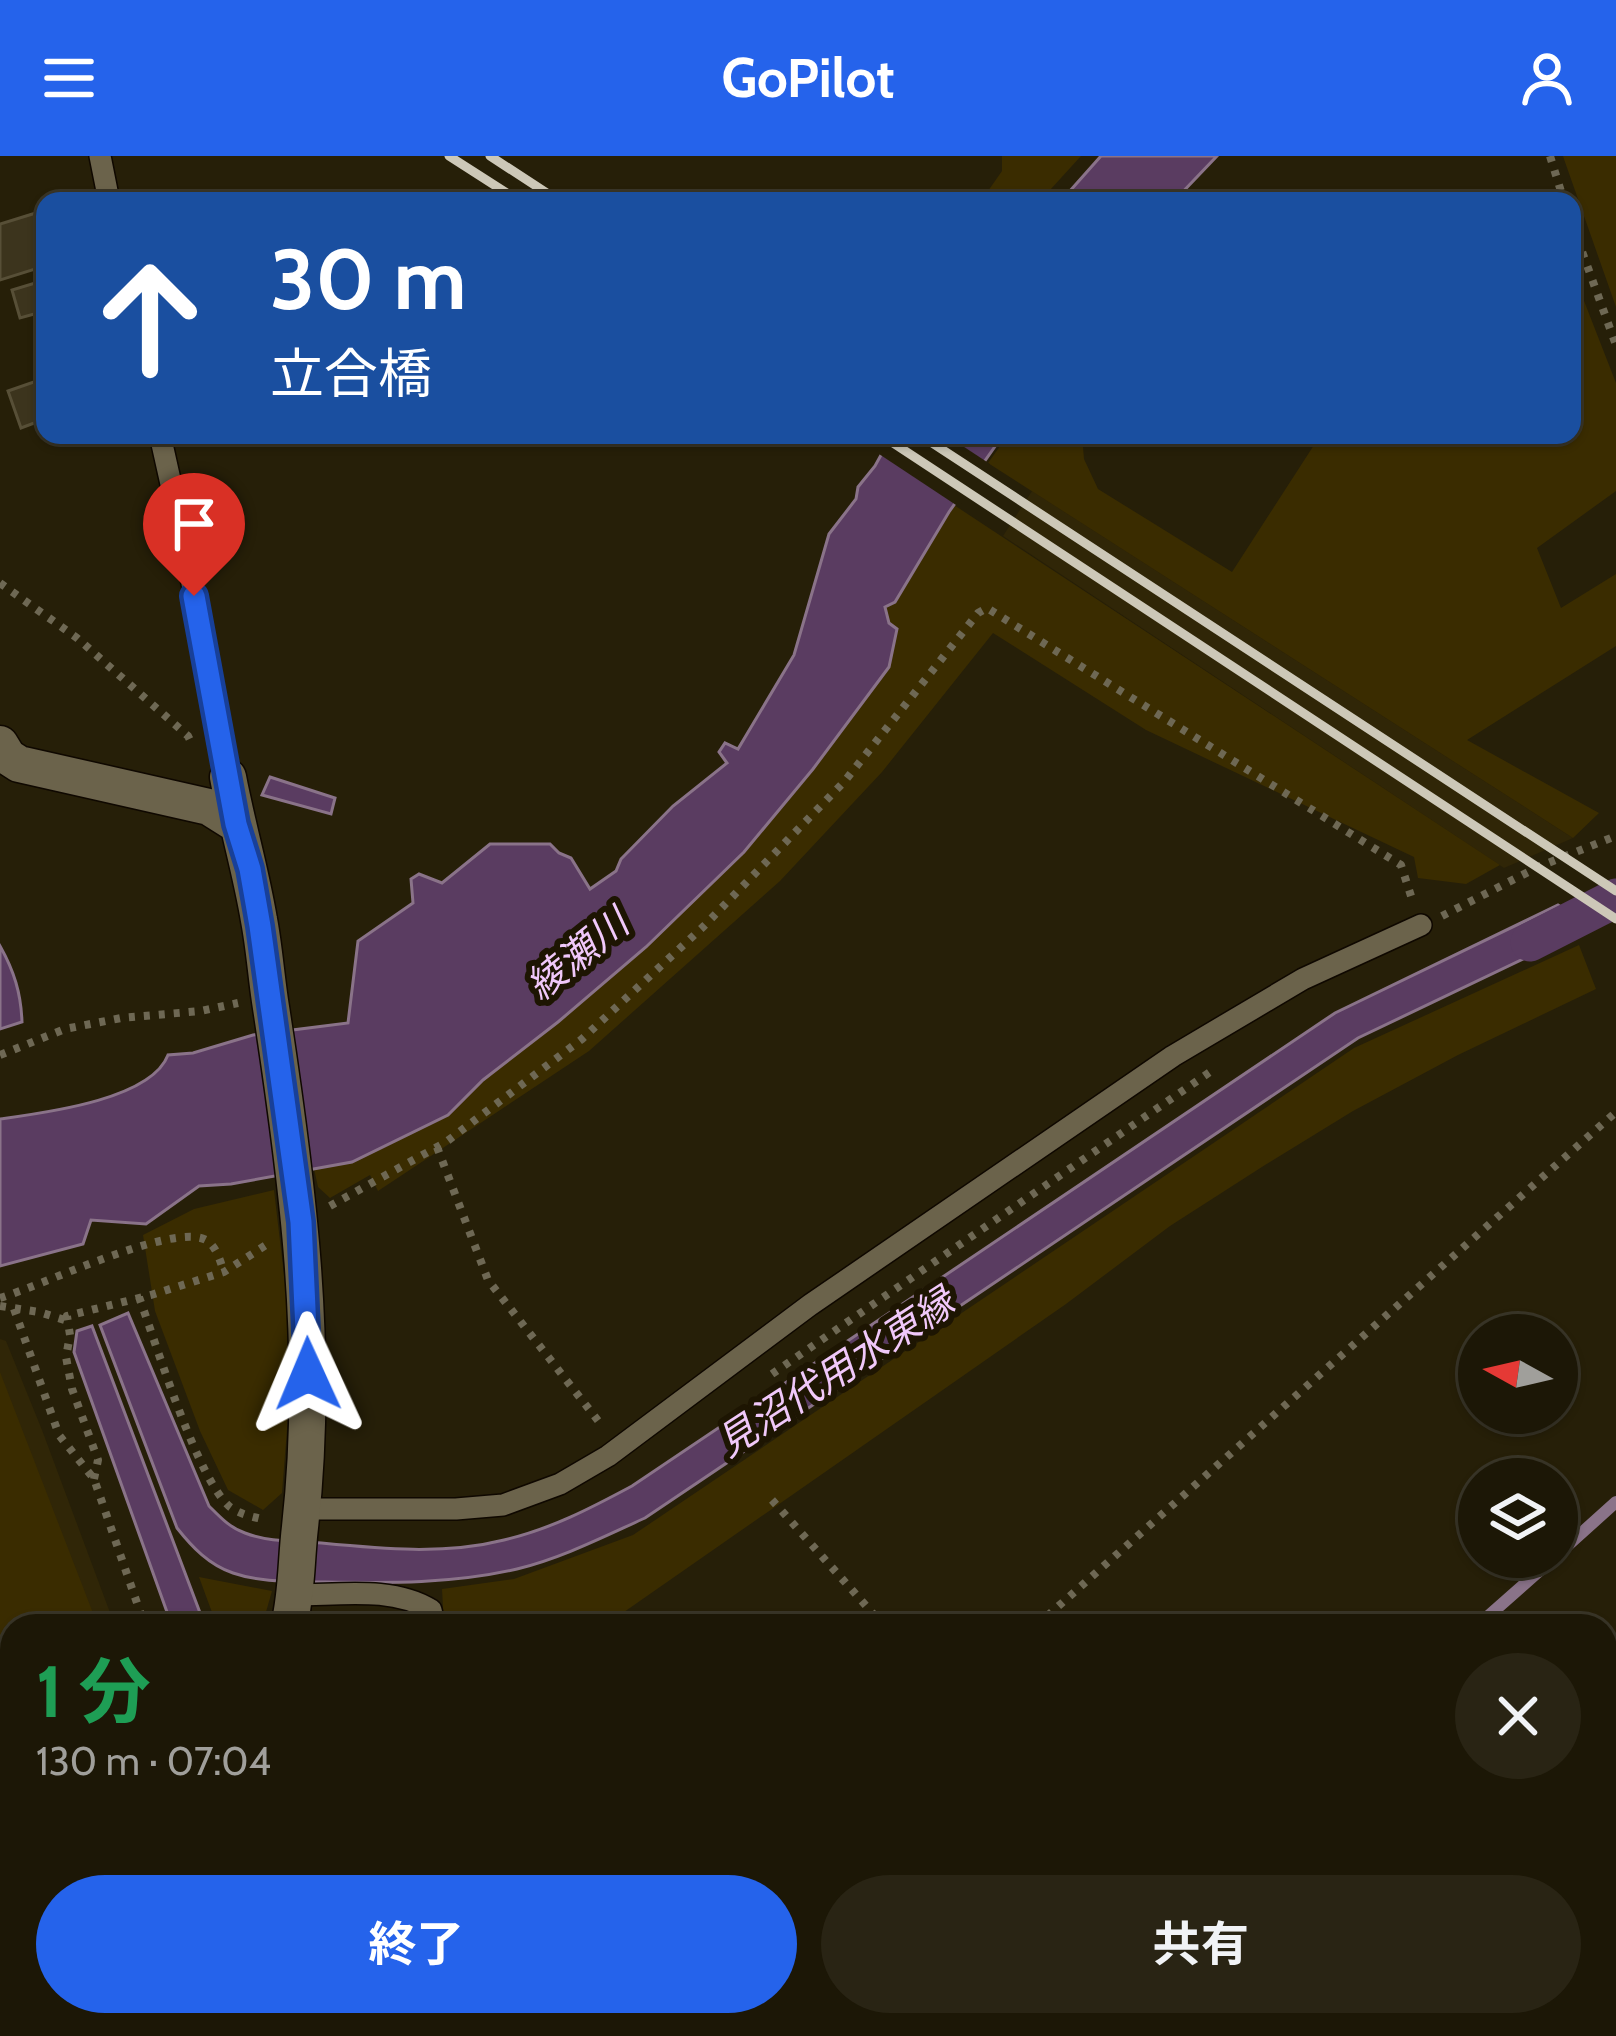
<!DOCTYPE html>
<html lang="ja">
<head>
<meta charset="utf-8">
<style>
  :root { --surface:#1c1706; --page:#292414; --text:#f1f3f6; --muted:#a09f9b; --line:#3a3628; --accent:#2563eb }
  body { margin:0; font-family:Cabin,"Noto Sans JP",sans-serif; background:var(--page); color:var(--text); height:100vh; display:flex; flex-direction:column; font-size:45px; white-space:nowrap }
  * { box-sizing:border-box; margin:0 }
  p { font-size:39px; color:var(--muted) }
  .icon { flex:none; width:66px; height:66px; fill:none; stroke:currentColor; stroke-width:2; stroke-linecap:round; stroke-linejoin:round }
  .map { position:relative; flex:1; overflow:hidden }
  .drawer { position:absolute; left:0px; top:1458px; width:1617px; height:423px; display:flex; flex-direction:column; background:var(--surface); border-radius:36px 36px 0 0; box-shadow:0 3px 9px #0004,0 0 0 3px var(--line) }
  .drawer>* { flex:none }
  .guide { position:absolute; left:36px; top:36px; width:1545px; height:252px; border-radius:24px; box-shadow:0 3px 9px #0004,0 0 0 3px var(--line); background:#1a4fa0; color:#fff; overflow:hidden }
  .needle { width:78px; rotate:278deg }
  .buttons { position:absolute; left:1458px; top:1158px; display:grid; gap:24px }
  .buttons a { display:grid; place-items:center; width:120px; height:120px; border-radius:50%; background:var(--surface); box-shadow:0 3px 9px #0004,0 0 0 3px var(--line); font-size:60px }
  .pin { position:absolute; display:grid; place-items:center; width:102px; height:102px; color:#fff; margin:-123px -51px; border-radius:50% 50% 50% 0; rotate:-45deg; box-shadow:0 0 12px #0007 }
  .pin .icon { rotate:45deg }
  .me { position:absolute; width:132px; margin:-66px; rotate:359deg; stroke-linejoin:round; filter:drop-shadow(0 0 9px #0008) }
  .turn { display:flex; align-items:center; gap:42px; height:252px; padding:0 36px; font-size:54px }
  .turn .icon { width:156px; height:156px; stroke-width:2.5 }
  .turn b { display:block; font-size:84px; line-height:102px }
  .round { display:grid; place-items:center; flex:none; width:126px; height:126px; border-radius:63px; background:var(--page) }
  .overview { display:flex; align-items:center; justify-content:space-between; height:204px; padding:0 36px }
  h1 { font-size:72px; font-weight:700; line-height:90px; color:#1e9e55 }
  .action { display:flex; gap:24px; margin-top:auto; padding:24px 36px }
  .action a { flex:1; height:138px; border-radius:72px; background:var(--accent); color:#fff; font-size:48px; font-weight:700; line-height:138px; text-align:center }
  .action a+a { background:var(--page); color:var(--text) }
  header { display:flex; justify-content:space-between; align-items:center; height:156px; padding:0 36px; background:var(--accent); color:#fff; font-size:54px; font-weight:700 }
  .map>svg:first-child { display:block }
</style>
</head>
<body>
<header><svg class="icon" aria-label="menu" viewBox="0 0 24 24"><path d="M4 6h16M4 12h16M4 18h16"/></svg>GoPilot<svg class="icon" aria-label="person" viewBox="0 0 24 24"><circle cx="12" cy="8" r="4"/><path d="M4 21q1-7 8-7t8 7"/></svg></header>
<div class="map">
<svg width="1616" height="1880" viewBox="0 0 1616 1880">
  <rect width="100%" height="100%" fill="#261f08"/>
  <path fill="#302607" d="M 1032,335 L 1573,682 L 1504,712 L 1003,380 Z
    M 0,1183 L 6,1185 L 42,1274 L 115,1470 L 12,1470 L 12,1744 L 0,1755 Z
    M 12,1813 L 12,1869 L 265,1869 L 270,1880 L 0,1880 L 0,1823 Z"/>
  <path fill="#3a2c00" d="M 1002,0 L 1081,0 L 1040,45 L 981,45 L 1002,15 Z
    M 1563,0 L 1616,0 L 1616,151 L 1565,6 Z
    M 1572,114 L 1616,227 L 1616,335 L 1537,392 L 1561,452 L 1616,418 L 1616,490 L 1467,584 L 1599,657 L 1573,682 L 988,307 L 1008,279 L 1082,279 L 1084,303 L 1098,333 L 1232,416 L 1314,289 L 1310,279 L 1572,279 Z
    M 954,349 L 1500,709 L 1466,728 L 1418,722 L 1414,701 L 1146,574 L 993,477 L 882,616 L 780,725 L 589,895 L 378,1035 L 370,1019 L 330,1042 L 318,1031 L 314,1013 L 352,1006 L 448,959 L 483,924 L 558,866 L 646,791 L 744,696 L 813,613 L 889,511 L 889,467 L 885,451 L 895,446 Z
    M 1579,789 L 1596,833 L 1458,899 L 1353,955 L 1265,1009 L 1170,1070 L 1066,1148 L 604,1470 L 444,1470 L 442,1433 L 514,1423 L 633,1379 L 1354,892 Z
    M 274,1034 L 293,1196 L 282,1337 L 263,1354 L 228,1334 L 200,1275 L 155,1155 L 143,1079 L 194,1053 Z
    M 0,1216 L 98,1470 L 12,1470 L 12,1728 L 0,1738 Z
    M 199,1421 L 272,1435 L 262,1470 L 217,1470 Z"/>
  <path fill="#5a3c61" stroke="#8a7389" stroke-width="3" d="M 1101,0 L 1217,0 L 1174,45 L 1061,45 Z
    M 892,279 L 1003,279 L 949,356 L 895,446 L 885,451 L 889,467 L 897,473 L 889,511 L 813,613 L 744,696 L 646,791 L 558,866 L 483,924 L 448,959 L 352,1006 L 231,1028 L 199,1030 L 146,1068 L 91,1064 L 83,1088 L 0,1110 L 0,963 C 43,957 151,944 168,899 L 193,897 L 253,879 L 348,867 L 358,785 L 413,747 L 411,723 L 419,718 L 442,727 L 490,688 L 550,688 L 559,697 L 571,702 L 590,733 L 616,715 L 621,703 L 673,650 L 727,607 L 719,596 L 725,587 L 738,593 L 794,499 L 829,378 L 856,343 L 858,331 L 875,310 Z
    M 270,621 L 335,642 L 331,658 L 262,639 Z
    M 1558,749 L 1592,770 L 1358,882 L 645,1362 C 603,1381 562,1402 517,1413 C 453,1428 390,1427 325,1426 C 294,1425 262,1427 233,1417 C 209,1409 192,1391 177,1372 L 100,1169 L 128,1157 L 209,1350 C 220,1361 230,1372 245,1377 C 265,1385 289,1385 310,1386 C 373,1392 441,1400 504,1384 C 551,1373 591,1352 632,1330 L 1335,857 Z
    M 0,790 C 14,815 21,837 22,866 L 0,873 Z
    M 92,1170 L 205,1470 L 172,1470 L 74,1196 L 77,1175 Z"/>
  <path fill="#261f08" d="M 885,279 L 946,279 L 990,308 L 959,351 L 876,296 Z"/>
  <g fill="none" stroke-linecap="round" stroke-linejoin="round">
    <path stroke="#8a7389" stroke-width="12" d="M 1557,1399 L 1616,1346
      M 1477,1470 L 1555,1401
      M 1022,1880 L 1034,1869"/>
    <path stroke="#5a3c61" stroke-width="39" d="M 1530,786 L 1616,742"/>
  </g>
  <path fill="#3c341d" stroke="#574f37" stroke-width="3" d="M 39,56 L 45,79 L 45,110 L 0,124 L 0,68 Z
    M 45,124 L 45,155 L 20,162 L 12,134 Z
    M 45,222 L 45,263 L 21,272 L 8,235 Z"/>
  <g fill="none" stroke-linecap="round" stroke-linejoin="round">
    <g stroke="#0f0800" stroke-width="24">
      <path id="service" d="M 100,0 L 109,45
        M 160,279 L 186,395 L 228,621
        M 302,1353 L 456,1353 L 503,1349 L 560,1328 L 608,1300 L 810,1149 L 1173,900 L 1303,823 L 1421,769
        M 296,1439 C 339,1439 393,1430 431,1454 L 434,1467"/>
    </g>
    <g stroke="#0f0800" stroke-width="39">
      <path id="minor" d="M 0,588 L 8,601 L 19,608 L 209,651 L 236,668
        M 228,621 C 237,669 251,716 259,764 C 264,790 266,818 270,845 C 297,1020 320,1194 300,1371 C 296,1405 297,1436 289,1470
        M 421,1869 L 429,1880"/>
    </g>
    <g stroke="#0f0800" stroke-width="39">
      <path id="tertiary" d="M 0,1790 L 12,1779"/>
    </g>
    <path stroke="#6e6854" stroke-width="8" stroke-dasharray="6 9" stroke-linecap="butt" d="M 1550,0 L 1564,45
      M 1572,68 L 1616,189
      M 0,427 L 77,482 L 188,580 L 191,586
      M 1442,760 L 1538,711 L 1616,680
      M 0,899 L 65,873 L 121,862 L 201,855 L 238,847
      M 437,991 L 488,1124 L 603,1271
      M 330,1050 L 446,986 L 582,883 L 704,770 L 844,626 L 978,457 L 987,452 L 1401,709 L 1412,743
      M 139,1141 C 156,1187 197,1323 230,1351 C 241,1359 254,1361 266,1364
      M 0,1142 C 41,1130 173,1066 206,1084 C 217,1091 220,1105 224,1116
      M 0,1150 L 39,1156 L 68,1165
      M 14,1153 L 59,1279 L 94,1323 L 145,1470
      M 772,1218 L 1210,916
      M 94,1323 L 98,1304 L 72,1233 L 66,1201 L 70,1179 L 67,1160 L 151,1139 L 224,1116 L 266,1089
      M 772,1344 L 884,1470
      M 1036,1470 L 1616,956
      M 1605,1755 L 1616,1745
      M 294,1869 L 301,1880
      M 1237,1869 L 1247,1880
      M 572,1880 L 584,1869
      M 1464,1880 L 1477,1869"/>
    <use href="#service" stroke="#6b634b" stroke-width="21"/>
    <use href="#minor" stroke="#6b634b" stroke-width="36"/>
    <use href="#tertiary" stroke="#6b634b" stroke-width="36"/>
    <path stroke="#cdc8b8" stroke-width="9" d="M 449,0 L 519,45
      M 490,0 L 559,45
      M 881,279 L 1616,763
      M 920,279 L 1616,735"/>
  </g>
  <g fill="none" stroke-linecap="round" stroke-linejoin="round">
    <g stroke="#184099" stroke-width="30">
      <path id="route" d="M 194,440 L 236,668 L 250,713 L 260,770 L 301,1066 L 308,1218"/>
    </g>
    <use href="#route" stroke="#2563eb" stroke-width="21"/>
  </g>
  <g text-anchor="middle" dominant-baseline="central" stroke-width="12" stroke-linejoin="round" paint-order="stroke">
    <g font-size="39" font-style="italic" fill="#f0c8fa" stroke="#1d1502">
      <text transform="translate(577 798) rotate(-39)">綾瀬川</text>
      <text transform="translate(835 1216) rotate(-33)">見沼代用水東縁</text>
    </g>
  </g>
</svg>
<div class="buttons">
<a><svg class="needle" viewBox="-14 -14 28 28"><path d="M0-13l5 13h-10z" fill="#e53935"/><path d="M0 13l5-13h-10z" fill="#a09f9b"/></svg></a>
<a><svg class="icon" aria-label="layers" viewBox="0 0 24 24"><path d="M12 4l9 5-9 5-9-5zM3 14l9 5 9-5"/></svg></a>
</div>
<div class="pin" style="left:194px;top:440px;background:#d93025"><svg class="icon" aria-label="arrive" viewBox="0 0 24 24"><path d="M6 21V4h12l-3 4 3 4H6"/></svg></div>
<svg class="me" style="left:308px;top:1218px" viewBox="-20 -20 40 40"><path d="M0-17L14 15 0 8-14 15z" fill="#2563eb" stroke="#fff" stroke-width="4"/></svg>
<div class="guide">
<div class="turn"><svg class="icon" aria-label="ahead" viewBox="0 0 24 24"><path d="M12 20V5M6 11l6-6 6 6"/></svg><div><b>30 m</b>立合橋</div></div>
</div>
<section class="drawer">
<div class="overview"><div><h1>1 分</h1><p>130 m · 07:04</p></div><a class="round"><svg class="icon" aria-label="close" viewBox="0 0 24 24"><path d="M6 6l12 12M18 6L6 18"/></svg></a></div>
<div class="action"><a>終了</a><a>共有</a></div>
</section>
</div>
</body>
</html>
